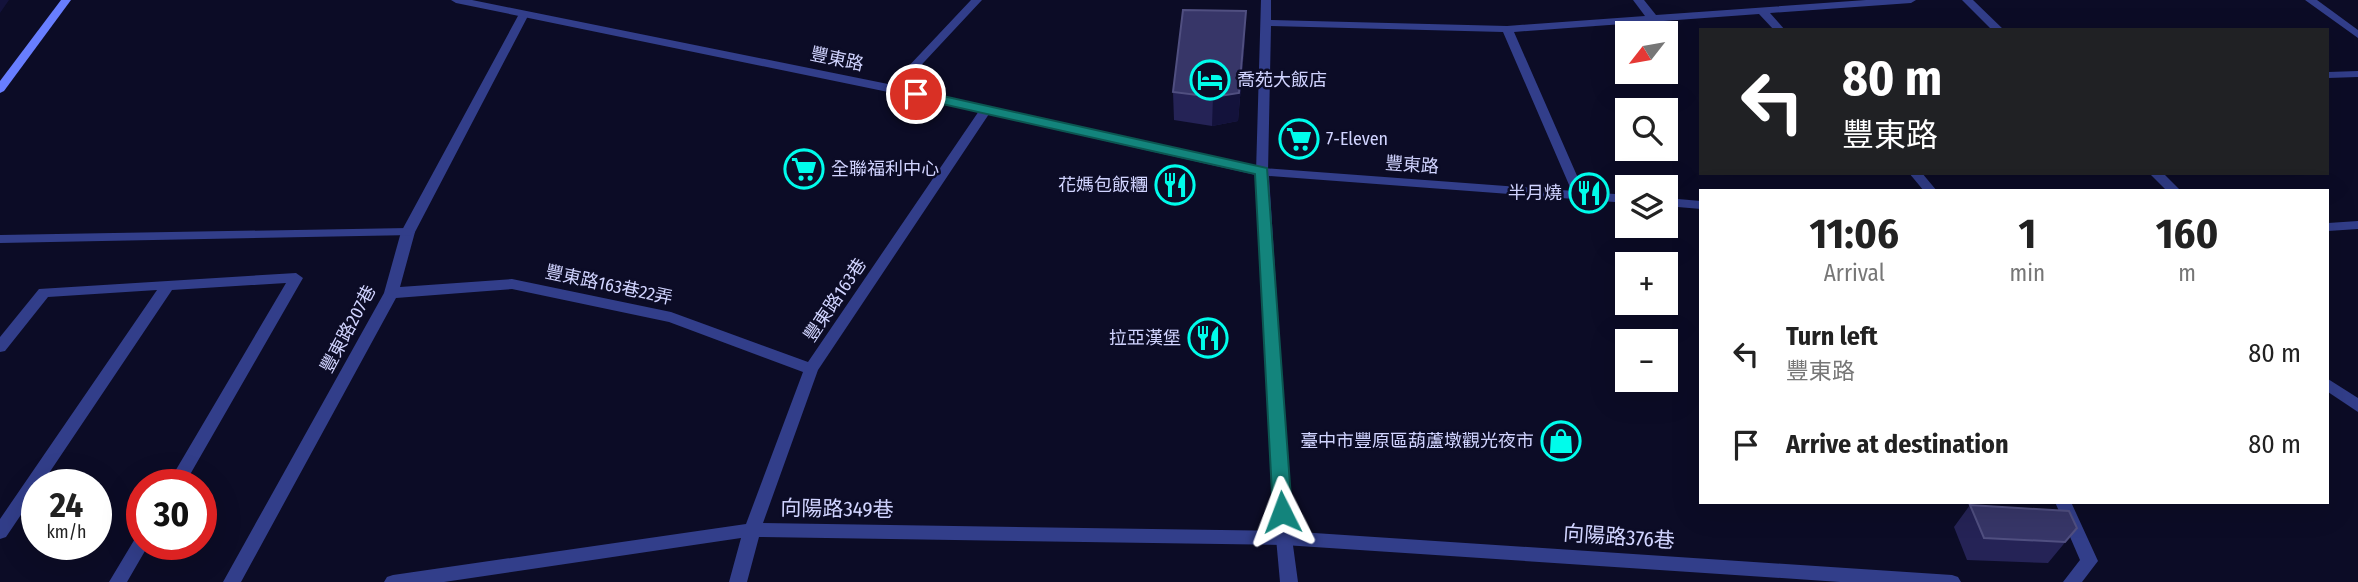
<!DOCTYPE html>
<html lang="en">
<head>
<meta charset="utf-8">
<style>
  :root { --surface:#fff; --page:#f6f6f6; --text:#222; --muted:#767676 }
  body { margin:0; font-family:"Fira Sans Condensed","Noto Sans TC",sans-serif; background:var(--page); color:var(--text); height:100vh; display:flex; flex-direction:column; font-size:26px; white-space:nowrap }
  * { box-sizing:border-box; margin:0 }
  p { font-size:23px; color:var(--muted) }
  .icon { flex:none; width:38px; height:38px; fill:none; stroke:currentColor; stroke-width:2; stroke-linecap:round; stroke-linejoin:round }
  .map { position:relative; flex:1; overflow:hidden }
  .side { position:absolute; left:1699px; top:189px; width:630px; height:315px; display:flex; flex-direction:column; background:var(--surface); border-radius:0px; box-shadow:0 7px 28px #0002 }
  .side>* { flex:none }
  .hud { position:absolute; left:1699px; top:28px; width:630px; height:147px; border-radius:0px; box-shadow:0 7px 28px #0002; background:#202124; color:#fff; overflow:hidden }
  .needle { width:46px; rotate:239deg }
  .tools { position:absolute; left:1615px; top:21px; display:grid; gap:14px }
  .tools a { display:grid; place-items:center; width:63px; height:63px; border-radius:0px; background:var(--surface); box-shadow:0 7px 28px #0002; font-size:35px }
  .speed { position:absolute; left:21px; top:469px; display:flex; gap:14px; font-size:35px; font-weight:700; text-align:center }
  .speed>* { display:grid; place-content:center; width:91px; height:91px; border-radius:50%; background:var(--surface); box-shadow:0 7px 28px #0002; line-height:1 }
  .speed small { font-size:18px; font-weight:400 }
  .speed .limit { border:10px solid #d22; background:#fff; color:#111 }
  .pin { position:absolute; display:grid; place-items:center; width:60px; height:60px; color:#fff; margin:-30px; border:4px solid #fff; border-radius:50%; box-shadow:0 2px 7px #0007 }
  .me { position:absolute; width:77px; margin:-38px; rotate:357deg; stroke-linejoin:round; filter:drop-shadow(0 0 5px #0008) }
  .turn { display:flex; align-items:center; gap:24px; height:147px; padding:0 28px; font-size:32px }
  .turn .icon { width:91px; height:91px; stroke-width:2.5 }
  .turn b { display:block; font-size:49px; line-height:60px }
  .eta { display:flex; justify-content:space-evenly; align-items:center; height:119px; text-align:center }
  .eta b { font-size:42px; font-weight:700; line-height:49px }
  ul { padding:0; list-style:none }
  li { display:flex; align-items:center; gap:21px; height:91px; padding:0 28px }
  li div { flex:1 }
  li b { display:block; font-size:26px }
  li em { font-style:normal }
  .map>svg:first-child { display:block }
</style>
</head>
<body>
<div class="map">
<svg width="2358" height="582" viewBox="0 0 2358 582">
  <rect width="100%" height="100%" fill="#0c0c26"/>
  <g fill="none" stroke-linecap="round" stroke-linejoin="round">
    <path fill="#323e8a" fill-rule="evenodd" d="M 971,0 L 982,0 L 897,91 L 889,91 L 889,87 Z
      M 1261,0 L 1271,0 L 1271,20 L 1507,26 L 1645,16 L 1633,0 L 1644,0 L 1656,15 L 1866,0 L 1916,0 L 1911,3 L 1770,13 L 1785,30 L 1774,30 L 1759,14 L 1514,32 L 1585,194 L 1579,198 L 1573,194 L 1503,32 L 1271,26 L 1268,172 L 1266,175 L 1258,175 L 1256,172 Z
      M 1962,0 L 1973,0 L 2004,30 L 1992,30 Z
      M 524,11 L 529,14 L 415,232 L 400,287 L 512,279 L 671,312 L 808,362 L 981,108 L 985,107 L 991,111 L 818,370 L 763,523 L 1284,531 L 1952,575 L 1958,577 L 1961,582 L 1840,582 L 1284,545 L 759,537 L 747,582 L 729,582 L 741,538 L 444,582 L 384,582 L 387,577 L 393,575 L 746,524 L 803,372 L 669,322 L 512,289 L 396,298 L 241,582 L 223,582 L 384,293 L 401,232 L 519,14 Z
      M 2358,71 L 2358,77 L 2328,78 L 2328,72 Z
      M 1909,173 L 1922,173 L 1937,191 L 1924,191 Z
      M 2149,173 L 2163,173 L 2181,191 L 2167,191 Z
      M 296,273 L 303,278 L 184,485 L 167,485 L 286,283 L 172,290 L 41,485 L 37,485 L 37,491 L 6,537 L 0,539 L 0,519 L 157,290 L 48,297 L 5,351 L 0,352 L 0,337 L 39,289 Z
      M 2055,502 L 2071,502 L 2098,561 L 2082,582 L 2063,582 L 2080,560 Z
      M 142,535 L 142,544 L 149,544 L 127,582 L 109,582 L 136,537 Z"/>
    <path fill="#323e8a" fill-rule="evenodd" d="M 451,0 L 472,0 L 893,85 L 1262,168 L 1628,195 L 1628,203 L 1269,176 L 1292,538 L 1298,582 L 1280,582 L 1276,538 L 1256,175 L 893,93 L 456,3 Z
      M 2305,0 L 2317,0 L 2358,30 L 2358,38 Z
      M 1666,198 L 1701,201 L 1701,209 L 1666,206 Z
      M 2358,221 L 2358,229 L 2328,231 L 2328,223 Z
      M 408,228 L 413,229 L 415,232 L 413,235 L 0,243 L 0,235 Z
      M 2328,379 L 2358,398 L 2358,412 L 2328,392 Z"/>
    <path fill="#687eff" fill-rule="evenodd" d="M 61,0 L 71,0 L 4,91 L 0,93 L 0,81 Z"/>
  </g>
  <path fill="#252356" d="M 1245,39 L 1238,121 L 1212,126 L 1174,120 L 1173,92 Z
    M 1970,505 L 2077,528 L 2048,563 L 1967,560 L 1954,527 Z"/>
  <path fill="#13123b" d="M 0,0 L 9,0 L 0,13 Z
    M 1246,11 L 1245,39 L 1238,121 L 1212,126 L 1213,97 Z"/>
  <path fill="#373668" stroke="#504f80" stroke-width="2" d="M 1183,10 L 1246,11 L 1239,93 L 1213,97 L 1173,92 Z
    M 1970,505 L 2069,511 L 2077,528 L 2065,542 L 1984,538 Z"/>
  <path fill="#13847c" stroke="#0c5651" stroke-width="2" d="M 916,90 L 1267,168 L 1292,512 L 1289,518 L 1282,520 L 1276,518 L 1273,512 L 1255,174 L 911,97 L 911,91 Z"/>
  <defs>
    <g id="hotel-ring" transform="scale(2.0125)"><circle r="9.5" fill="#0c0c26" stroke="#00fceb" stroke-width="1.5"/><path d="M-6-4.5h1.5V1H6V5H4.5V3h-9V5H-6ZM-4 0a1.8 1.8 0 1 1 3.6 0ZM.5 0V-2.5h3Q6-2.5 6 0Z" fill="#00fceb"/></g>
    <g id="supermarket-ring" transform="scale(2.0125)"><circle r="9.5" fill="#0c0c26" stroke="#00fceb" stroke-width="1.5"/><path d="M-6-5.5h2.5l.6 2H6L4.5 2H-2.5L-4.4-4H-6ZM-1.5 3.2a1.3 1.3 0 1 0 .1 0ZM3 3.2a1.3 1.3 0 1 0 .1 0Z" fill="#00fceb"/></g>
    <g id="restaurant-ring" transform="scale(2.0125)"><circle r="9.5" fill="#0c0c26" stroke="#00fceb" stroke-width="1.5"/><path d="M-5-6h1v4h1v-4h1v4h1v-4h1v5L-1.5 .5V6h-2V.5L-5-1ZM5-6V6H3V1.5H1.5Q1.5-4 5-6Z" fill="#00fceb"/></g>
    <g id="shop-ring" transform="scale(2.0125)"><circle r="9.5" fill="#0c0c26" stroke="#00fceb" stroke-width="1.5"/><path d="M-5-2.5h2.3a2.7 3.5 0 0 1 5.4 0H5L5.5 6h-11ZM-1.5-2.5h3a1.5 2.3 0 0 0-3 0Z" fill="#00fceb"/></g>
  </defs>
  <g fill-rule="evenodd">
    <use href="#hotel-ring" x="1210" y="80"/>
    <use href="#supermarket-ring" x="1299" y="139"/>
    <use href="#supermarket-ring" x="804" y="169"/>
    <use href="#restaurant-ring" x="1175" y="185"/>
    <use href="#restaurant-ring" x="1589" y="193"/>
    <use href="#restaurant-ring" x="1208" y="338"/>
    <use href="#shop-ring" x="1561" y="441"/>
  </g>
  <g text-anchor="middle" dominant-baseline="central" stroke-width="5" stroke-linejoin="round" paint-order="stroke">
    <g font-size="18" fill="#d1d4ff" stroke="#0c0c26">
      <text transform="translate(837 59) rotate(12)">豐東路</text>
      <text transform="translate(1412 165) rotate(4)">豐東路</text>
      <text transform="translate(609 285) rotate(12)">豐東路163巷22弄</text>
      <text transform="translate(835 300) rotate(-56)">豐東路163巷</text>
      <text transform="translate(348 329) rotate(-62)">豐東路207巷</text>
    </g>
    <g font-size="18" fill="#d1d4ff" stroke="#0c0c26" text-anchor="end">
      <text x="1237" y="80" text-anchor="start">喬苑大飯店</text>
      <text x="1326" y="139" text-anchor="start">7-Eleven</text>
      <text x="831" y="169" text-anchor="start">全聯福利中心</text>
      <text x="1148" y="185">花媽包飯糰</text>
      <text x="1562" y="193">半月燒</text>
      <text x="1181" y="338">拉亞漢堡</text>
      <text x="1534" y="441">臺中市豐原區葫蘆墩觀光夜市</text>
    </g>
    <g font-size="21" fill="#d1d4ff" stroke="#0c0c26">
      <text transform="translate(837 509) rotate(1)">向陽路349巷</text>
      <text transform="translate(1619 537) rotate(4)">向陽路376巷</text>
    </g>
  </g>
</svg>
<div class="tools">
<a><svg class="needle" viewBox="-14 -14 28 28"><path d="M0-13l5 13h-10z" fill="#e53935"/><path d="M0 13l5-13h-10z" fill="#767676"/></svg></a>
<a><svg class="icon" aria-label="search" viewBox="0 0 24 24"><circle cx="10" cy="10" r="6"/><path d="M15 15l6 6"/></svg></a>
<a><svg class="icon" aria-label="layers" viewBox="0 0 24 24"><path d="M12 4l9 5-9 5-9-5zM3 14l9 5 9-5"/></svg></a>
<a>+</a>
<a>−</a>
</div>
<div class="speed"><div>24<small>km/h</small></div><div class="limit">30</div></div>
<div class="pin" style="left:916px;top:94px;background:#d93025"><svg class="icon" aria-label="arrive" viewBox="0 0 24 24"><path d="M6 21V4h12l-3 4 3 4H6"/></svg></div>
<svg class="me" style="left:1282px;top:512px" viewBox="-20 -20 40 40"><path d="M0-17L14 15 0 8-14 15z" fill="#13847c" stroke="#fff" stroke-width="4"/></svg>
<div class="hud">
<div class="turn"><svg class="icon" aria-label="left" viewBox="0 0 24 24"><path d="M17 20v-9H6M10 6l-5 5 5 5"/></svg><div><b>80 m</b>豐東路</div></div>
</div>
<section class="side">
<div class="eta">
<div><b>11:06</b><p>Arrival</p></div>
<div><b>1</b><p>min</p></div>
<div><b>160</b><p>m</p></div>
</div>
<ul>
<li><svg class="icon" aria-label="left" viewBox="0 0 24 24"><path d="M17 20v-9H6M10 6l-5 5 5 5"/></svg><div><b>Turn left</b><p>豐東路</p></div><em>80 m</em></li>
<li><svg class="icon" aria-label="arrive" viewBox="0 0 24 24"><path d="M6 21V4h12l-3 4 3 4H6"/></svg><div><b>Arrive at destination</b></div><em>80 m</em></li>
</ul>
</section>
</div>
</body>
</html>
